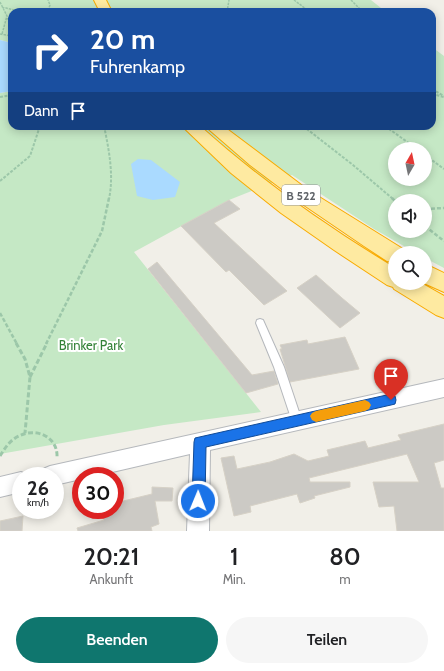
<!DOCTYPE html>
<html lang="de">
<head>
<meta charset="utf-8">
<style>
  :root { --surface:#fff; --page:#f6f6f6; --text:#202124; --muted:#757577; --accent:#0f766e }
  body { margin:0; font-family:Cabin,sans-serif; background:var(--page); color:var(--text); height:100vh; display:flex; flex-direction:column; font-size:15px; white-space:nowrap }
  * { box-sizing:border-box; margin:0 }
  p { font-size:13px; color:var(--muted) }
  .icon { flex:none; width:22px; height:22px; fill:none; stroke:currentColor; stroke-width:2; stroke-linecap:round; stroke-linejoin:round }
  .map { position:relative; height:531px; overflow:hidden }
  .side { display:flex; flex-direction:column; background:var(--surface); flex:1 }
  .side>* { flex:none }
  .banner { position:absolute; left:8px; top:8px; width:428px; height:122px; border-radius:12px; box-shadow:0 2px 10px #0003; background:#1a4fa0; color:#fff; overflow:hidden }
  .needle { width:26px; rotate:9deg }
  .controls { position:absolute; left:388px; top:142px; display:grid; gap:8px }
  .controls a { display:grid; place-items:center; width:44px; height:44px; border-radius:50%; background:var(--surface); box-shadow:0 2px 10px #0003; font-size:20px }
  .speed { position:absolute; left:12px; top:467px; display:flex; gap:8px; font-size:20px; font-weight:700; text-align:center }
  .speed>* { display:grid; place-content:center; width:52px; height:52px; border-radius:50%; background:var(--surface); box-shadow:0 2px 10px #0003; line-height:1 }
  .speed small { font-size:10px; font-weight:400 }
  .speed .limit { border:6px solid #d22; background:#fff; color:#111 }
  .pin { position:absolute; display:grid; place-items:center; width:34px; height:34px; color:#fff; margin:-41px -17px; border-radius:50% 50% 50% 0; rotate:-45deg; box-shadow:0 0 4px #0007 }
  .pin .icon { rotate:45deg }
  .me { position:absolute; width:44px; margin:-22px; rotate:1deg; stroke-linejoin:round; filter:drop-shadow(0 0 3px #0008) }
  .turn { display:flex; align-items:center; gap:14px; height:84px; padding:0 16px; font-size:18px }
  .turn .icon { width:52px; height:52px; stroke-width:2.5 }
  .turn b { display:block; font-size:28px; line-height:34px }
  .then { display:flex; align-items:center; height:38px; padding:0 16px; background:#0003; gap:8px; font-size:15px }
  .eta { display:flex; justify-content:space-evenly; align-items:center; height:68px; text-align:center }
  .eta b { font-size:24px; font-weight:600; line-height:28px }
  .cta { display:flex; gap:8px; margin-top:auto; padding:8px 16px }
  .cta a { flex:1; height:46px; border-radius:24px; background:var(--accent); color:#fff; font-size:16px; font-weight:600; line-height:46px; text-align:center }
  .cta a+a { background:var(--page); color:var(--text) }
  .map>svg:first-child { display:block }
</style>
</head>
<body>
<div class="map">
<svg width="444" height="531" viewBox="0 0 444 531">
  <rect width="100%" height="100%" fill="#f1efe8"/>
  <path fill="#c5e8c5" fill-rule="evenodd" d="M 0,0 L 371,0 L 386,12 L 12,12 L 12,43 L 0,40 Z
    M 432,47 L 444,56 L 444,268 L 425,258 L 425,253 L 416,253 L 374,229 L 292,175 L 229,200 L 134,252 L 261,412 L 164,425 L 0,454 L 0,93 L 12,91 L 12,126 L 432,126 ZM 395,149 L 425,149 L 425,179 L 395,179 ZM 395,201 L 425,201 L 425,231 L 395,231 Z"/>
  <path fill="#aadaff" d="M 0,40 L 12,43 L 12,91 L 0,93 Z
    M 138,159 L 151,160 L 180,182 L 175,197 L 153,200 L 137,196 L 131,164 Z"/>
  <path fill="#cccac5" stroke="#d6d1c6" d="M 229,200 L 240,209 L 214,223 L 287,291 L 264,305 L 229,270 L 226,272 L 181,226 Z
    M 157,262 L 252,375 L 274,371 L 278,384 L 246,393 L 148,269 Z
    M 316,275 L 342,298 L 360,313 L 340,328 L 297,288 Z
    M 345,337 L 359,369 L 290,382 L 280,349 L 282,349 L 280,345 L 307,340 L 308,344 Z
    M 444,424 L 444,460 L 434,463 L 441,488 L 444,488 L 444,531 L 397,531 L 394,506 L 379,507 L 373,482 L 419,482 L 407,454 L 309,478 L 310,482 L 350,482 L 350,487 L 314,496 L 315,498 L 300,503 L 297,494 L 250,506 L 251,512 L 234,516 L 221,458 L 234,456 L 237,469 L 270,462 L 294,454 L 308,461 L 329,456 L 327,450 L 365,441 L 368,448 L 401,440 L 398,435 Z
    M 152,487 L 173,488 L 172,501 L 155,501 L 159,524 L 151,527 L 152,531 L 78,531 L 77,528 L 104,520 L 103,510 L 115,510 L 115,503 L 152,494 Z
    M 23,516 L 22,531 L 0,531 L 0,521 Z"/>
  <g fill="none" stroke-linecap="round" stroke-linejoin="round">
    <g stroke="#b5b8bc" stroke-width="2">
      <path id="service" d="M 260,319 L 263,320 L 284,367 L 302,421 L 301,425 L 297,426 L 293,425 L 292,421 L 274,367 L 256,323 L 257,320 Z"/>
    </g>
    <g stroke="#b5b8bc" stroke-width="2">
      <path id="minor" d="M 444,379 L 444,397 L 210,450 L 209,531 L 187,531 L 190,454 L 95,476 L 81,476 L 81,479 L 55,485 L 55,476 L 40,476 L 43,469 L 50,466 Z
        M 21,472 L 29,476 L 21,476 L 21,492 L 0,497 L 0,477 Z"/>
    </g>
    <g stroke="#f9ab00" stroke-width="2">
      <path id="trunk" d="M 94,0 L 106,0 L 112,12 L 100,12 Z
        M 182,126 L 200,126 C 260,180 326,226 395,268 L 395,283 L 421,283 L 444,296 L 444,318 L 436,315 L 394,289 L 393,287 L 387,285 L 334,250 L 281,213 L 231,173 Z
        M 205,126 L 223,126 L 308,190 L 403,249 L 405,253 L 395,253 L 395,263 L 387,261 L 364,246 L 295,199 L 250,165 Z
        M 425,264 L 444,273 L 444,292 L 424,283 Z"/>
    </g>
    <path stroke="#9cc7a9" stroke-width="1.5" stroke-dasharray="2.5 1" stroke-linecap="butt" d="M 294,0 L 310,12
      M 351,0 L 363,12
      M 0,2 L 7,16 L 2,34
      M 2,7 L 22,12
      M 45,12 L 48,11 L 50,5 L 48,0
      M 227,12 L 229,0
      M 7,19 L 12,18
      M 0,34 L 12,36"/>
    <path stroke="#9cc7a9" stroke-width="2" stroke-dasharray="3 1.5" stroke-linecap="butt" d="M 432,89 L 444,96
      M 432,94 L 444,97
      M 0,97 L 12,95
      M 104,126 C 109,150 114,175 109,199
      M 303,126 L 353,165 L 393,199
      M 385,126 L 417,149
      M 425,155 L 444,169
      M 0,181 L 30,156 L 39,129 L 42,126"/>
    <path stroke="#9cc7a9" stroke-width="2.5" stroke-dasharray="4 2" stroke-linecap="butt" d="M 392,198 L 395,201
      M 425,209 L 444,208
      M 425,226 L 444,241
      M 0,313 L 17,344
      M 46,344 L 102,231 L 109,198"/>
    <path stroke="#9cc7a9" stroke-width="3" stroke-dasharray="5 2.5" stroke-linecap="butt" d="M 16,343 L 25,359 L 30,377 L 25,433
      M 30,377 L 47,343
      M 0,456 C 5,448 10,440 19,436 C 36,427 58,437 57,457"/>
    <use href="#service" fill="#fff" fill-rule="evenodd"/>
    <use href="#minor" fill="#fff" fill-rule="evenodd"/>
    <use href="#trunk" fill="#feeaa1" fill-rule="evenodd"/>
  </g>
  <path fill="#1a73e8" stroke="#114b97" d="M 391,394 L 395,396 L 396,400 L 395,404 L 391,405 L 206,447 L 205,501 L 203,506 L 198,508 L 194,506 L 192,501 L 194,442 L 195,438 Z"/>
  <path fill="#f59e0b" d="M 365,400 L 369,402 L 371,405 L 369,409 L 365,411 L 316,422 L 312,420 L 310,416 L 312,413 L 316,411 Z"/>
  <g text-anchor="middle" dominant-baseline="central" stroke-width="4" stroke-linejoin="round" paint-order="stroke">
    <rect fill="#fff" stroke="#8f9295" stroke-width="1" x="282" y="185" width="38" height="20" rx="3"/>
    <g font-size="12" font-weight="bold" fill="#5f6368">
      <text x="301" y="195">B 522</text>
    </g>
    <g font-size="13" fill="#348238" stroke="#fff">
      <text x="91" y="345">Brinker Park</text>
    </g>
  </g>
</svg>
<div class="controls">
<a><svg class="needle" viewBox="-14 -14 28 28"><path d="M0-13l5 13h-10z" fill="#e53935"/><path d="M0 13l5-13h-10z" fill="#757577"/></svg></a>
<a><svg class="icon" aria-label="sound" viewBox="0 0 24 24"><path d="M4 9h4l5-4v14l-5-4H4zM17 9q2 3 0 6"/></svg></a>
<a><svg class="icon" aria-label="search" viewBox="0 0 24 24"><circle cx="10" cy="10" r="6"/><path d="M15 15l6 6"/></svg></a>
</div>
<div class="speed"><div>26<small>km/h</small></div><div class="limit">30</div></div>
<div class="pin" style="left:391px;top:400px;background:#d93025"><svg class="icon" aria-label="arrive" viewBox="0 0 24 24"><path d="M6 21V4h12l-3 4 3 4H6"/></svg></div>
<svg class="me" style="left:198px;top:501px" viewBox="-20 -20 40 40"><circle r="17" fill="#1a73e8" stroke="#fff" stroke-width="3"/><path d="M0-11L8 9 0 5-8 9z" fill="#fff"/></svg>
<div class="banner">
<div class="turn"><svg class="icon" aria-label="right" viewBox="0 0 24 24"><path d="M7 20v-9h11M14 6l5 5-5 5"/></svg><div><b>20 m</b>Fuhrenkamp</div></div>
<div class="then">Dann<svg class="icon" aria-label="arrive" viewBox="0 0 24 24"><path d="M6 21V4h12l-3 4 3 4H6"/></svg></div>
</div>
</div>
<section class="side">
<div class="eta">
<div><b>20:21</b><p>Ankunft</p></div>
<div><b>1</b><p>Min.</p></div>
<div><b>80</b><p>m</p></div>
</div>
<div class="cta"><a>Beenden</a><a>Teilen</a></div>
</section>
</body>
</html>
